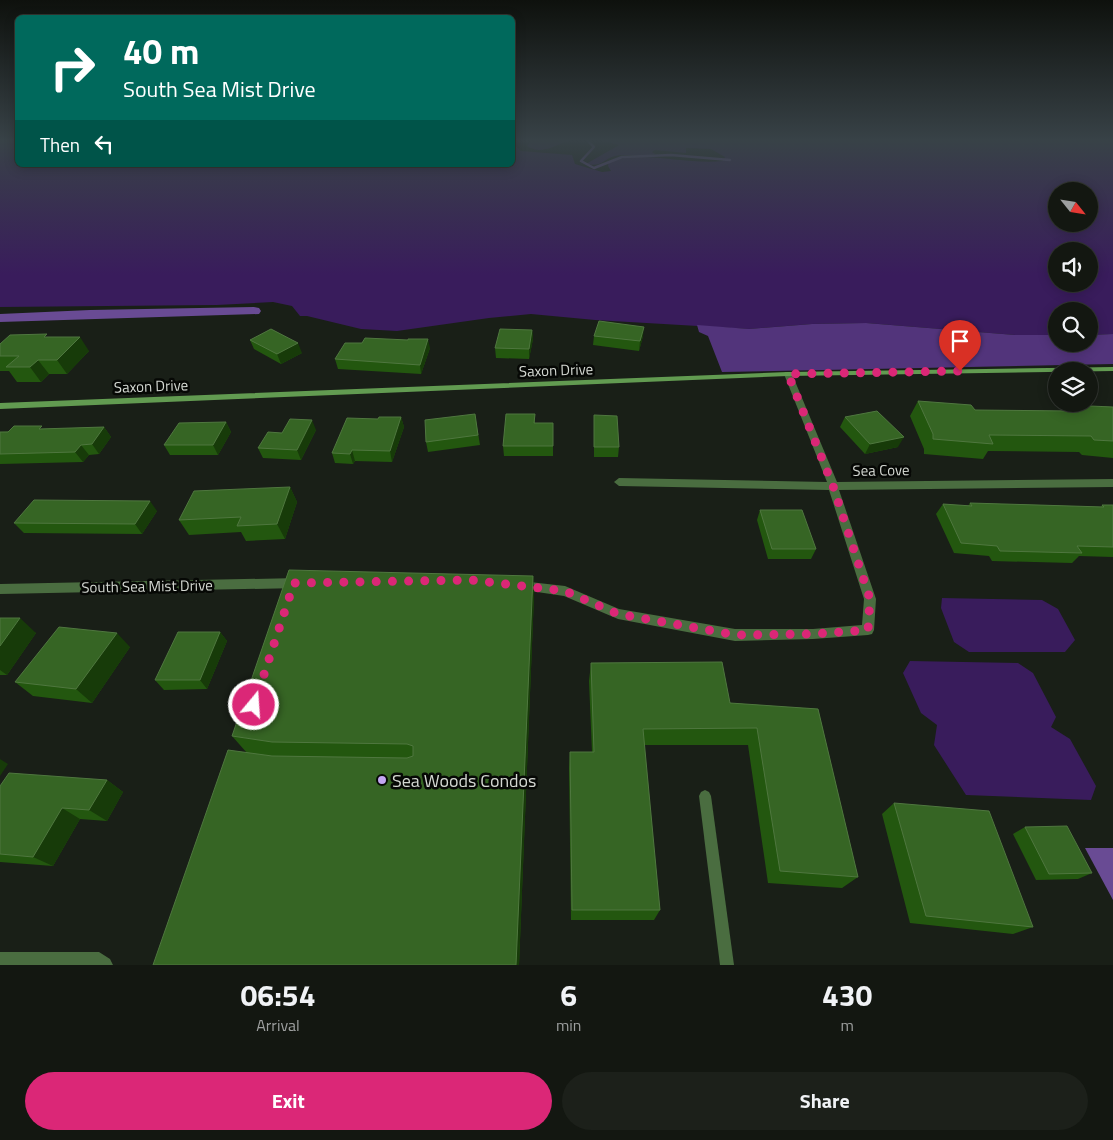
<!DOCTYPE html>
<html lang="en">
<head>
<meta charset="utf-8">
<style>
  :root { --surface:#131711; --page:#1c201a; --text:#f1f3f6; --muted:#9d9f9f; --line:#323631; --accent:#db2777 }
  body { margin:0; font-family:"Titillium Web",sans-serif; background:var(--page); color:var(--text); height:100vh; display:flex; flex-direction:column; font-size:19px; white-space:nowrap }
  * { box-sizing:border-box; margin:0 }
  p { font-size:16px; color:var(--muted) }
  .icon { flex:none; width:28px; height:28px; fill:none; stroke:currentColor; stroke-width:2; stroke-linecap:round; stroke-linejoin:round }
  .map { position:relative; height:965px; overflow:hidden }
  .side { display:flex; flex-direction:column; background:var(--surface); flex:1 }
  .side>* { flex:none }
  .guide { position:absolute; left:15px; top:15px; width:500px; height:152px; border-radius:8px; box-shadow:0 2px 12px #0003,0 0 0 1px var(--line); background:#00695c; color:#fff; overflow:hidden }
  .needle { width:32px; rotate:120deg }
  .fabs { position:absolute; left:1048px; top:182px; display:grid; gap:10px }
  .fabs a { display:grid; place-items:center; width:50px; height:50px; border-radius:50%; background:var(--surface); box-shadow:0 2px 12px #0003,0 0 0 1px var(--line); font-size:25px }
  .pin { position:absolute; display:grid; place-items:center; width:42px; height:42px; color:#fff; margin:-51px -21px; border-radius:50% 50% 50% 0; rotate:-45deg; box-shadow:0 0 5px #0007 }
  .pin .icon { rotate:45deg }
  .me { position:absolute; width:55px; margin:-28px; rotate:18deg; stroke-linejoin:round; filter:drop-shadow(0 0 4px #0008) }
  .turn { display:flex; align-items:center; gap:18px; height:105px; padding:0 25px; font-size:22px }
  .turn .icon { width:65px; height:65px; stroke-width:2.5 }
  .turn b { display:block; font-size:35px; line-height:42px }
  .then { display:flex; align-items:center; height:48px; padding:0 25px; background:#0003; gap:10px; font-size:19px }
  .eta { display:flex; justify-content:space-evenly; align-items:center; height:85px; text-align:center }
  .eta b { font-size:30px; font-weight:700; line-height:35px }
  .action { display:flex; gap:10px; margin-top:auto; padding:10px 25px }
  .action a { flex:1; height:58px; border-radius:30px; background:var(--accent); color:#fff; font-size:20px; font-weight:700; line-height:58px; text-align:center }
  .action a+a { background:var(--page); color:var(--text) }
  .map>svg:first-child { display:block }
</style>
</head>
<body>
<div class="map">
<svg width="1113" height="965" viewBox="0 0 1113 965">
  <rect width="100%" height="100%" fill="#191f17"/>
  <path fill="#391c5c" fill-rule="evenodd" d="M 0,140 L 17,140 L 18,165 L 512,165 L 513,144 L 521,151 L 572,155 L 575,164 L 602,172 L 611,171 L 608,166 L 609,161 C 646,150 685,165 723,161 L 725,157 L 711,149 L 686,148 L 686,153 L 655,150 L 652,152 L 655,154 C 643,158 628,153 615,156 C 601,160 604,167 586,164 L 619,145 L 601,140 L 1113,140 L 1113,334 L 1089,335 L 1089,311 L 1056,311 L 1056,335 L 1015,335 L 866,323 L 812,324 L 749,329 L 595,320 L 531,314 L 489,318 L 397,331 L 361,329 L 307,316 L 300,316 L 292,306 L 273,302 L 217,305 L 0,307 ZM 1056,191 L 1089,191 L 1089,224 L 1056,224 ZM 1056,251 L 1089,251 L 1089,284 L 1056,284 Z
    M 529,140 L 571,140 C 556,144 543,156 527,146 L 531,141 Z
    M 942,598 L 1042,600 L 1058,609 L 1075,640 L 1065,652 L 969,652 L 954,642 L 941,608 Z
    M 910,661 L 1018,663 L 1033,673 L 1056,717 L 1051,727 L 1070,739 L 1096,786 L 1091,800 L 966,795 L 934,745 L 937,725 L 921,713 L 903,673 Z"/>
  <path fill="#52347b" d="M 866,323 L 1015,335 L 1056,335 L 1056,344 L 1089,344 L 1089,335 L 1113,334 L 1113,364 L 722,372 L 708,336 L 699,332 L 697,325 L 749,329 L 812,324 Z"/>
  <path fill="#694b94" d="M 1085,848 L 1113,848 L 1113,900 Z"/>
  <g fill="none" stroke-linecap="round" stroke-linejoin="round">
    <path stroke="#694b94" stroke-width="2.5" d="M 587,140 L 594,147 L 581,161 L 594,168 L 622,157 L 671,155 L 730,160"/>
    <path fill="#694b94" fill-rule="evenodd" d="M 254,307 L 259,308 L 261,311 L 259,314 L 0,322 L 0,314 L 90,310 Z"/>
    <path fill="#4a6d40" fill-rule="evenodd" d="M 705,790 L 709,792 L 711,796 L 734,965 L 720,965 L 699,796 L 701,792 Z"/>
    <path fill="#4a6d40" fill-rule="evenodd" d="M 785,372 L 791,372 L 792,374 L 837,482 L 1113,479 L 1113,487 L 839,490 L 876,599 L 874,630 L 872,634 L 868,635 L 813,639 L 735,641 L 618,619 L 564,596 L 517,589 L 515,586 L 517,583 L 521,581 L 565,586 L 619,609 L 735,629 L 813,629 L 862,625 L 864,599 L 829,490 L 619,486 L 614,482 L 619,478 L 827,482 L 784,374 Z
      M 299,578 L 303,580 L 305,583 L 303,586 L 299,588 L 0,594 L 0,584 Z
      M 0,952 L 99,952 L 110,959 L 113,965 L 0,965 Z"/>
    <path fill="#629b51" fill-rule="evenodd" d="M 1113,367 L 1113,371 L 788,376 L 0,409 L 0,403 L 788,372 Z"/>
  </g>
  <path fill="#23570f" d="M 532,330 L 533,339 L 529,359 L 496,358 L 495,348 Z
    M 594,336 L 643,336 L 639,351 L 593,345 Z
    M 48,337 L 89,351 L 67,374 L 49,374 L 41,382 L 17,382 L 9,371 L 0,371 L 0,344 Z
    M 250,340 L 302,353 L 281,364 L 254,349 Z
    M 408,340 L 430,348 L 421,374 L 338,369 L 335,359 L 362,343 Z
    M 918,401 L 975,410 L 1063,411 L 1067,405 L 1113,407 L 1113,458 L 1082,455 L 1079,452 L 988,451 L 983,459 L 924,454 L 924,449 L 910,416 Z
    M 475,414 L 480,445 L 428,452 L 426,442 Z
    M 535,414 L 535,423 L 553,423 L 553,456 L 504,456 L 503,446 Z
    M 594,415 L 619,447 L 618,457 L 594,457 Z
    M 401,417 L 404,427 L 392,462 L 355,461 L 353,464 L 335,463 L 332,453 Z
    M 845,417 L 898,447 L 865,454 L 840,427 Z
    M 226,422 L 231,432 L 218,455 L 170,455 L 164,445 Z
    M 104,427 L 111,437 L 99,454 L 89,455 L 83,462 L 0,464 L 0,432 L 45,429 Z
    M 316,430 L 301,460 L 263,458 L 258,448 L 282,433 Z
    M 290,487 L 297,502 L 285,539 L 246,541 L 241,532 L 189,535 L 179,520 Z
    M 970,503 L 1101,507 L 1102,505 L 1113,505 L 1113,557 L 1079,556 L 1072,563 L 992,561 L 989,556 L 954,553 L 936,514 L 943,504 L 968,506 Z
    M 760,510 L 816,549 L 811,559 L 768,559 L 757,520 Z
    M 157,511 L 142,534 L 24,533 L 14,523 Z
    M 533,576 L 534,595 L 519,965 L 247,753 L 232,736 Z
    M 0,618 L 36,633 L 7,675 L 0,675 Z
    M 220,632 L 227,641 L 207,689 L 164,690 L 155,680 Z
    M 130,647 L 92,703 L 33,696 L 15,682 Z
    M 591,663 L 730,703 L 818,709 L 858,877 L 842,888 L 768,883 L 748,745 L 644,745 L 660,910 L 654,920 L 571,920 L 569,768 L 570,752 L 592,752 L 589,681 Z
    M 107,780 L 123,792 L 107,821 L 80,819 L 53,866 L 0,862 L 0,786 Z
    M 894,803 L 1033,927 L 1013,934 L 910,923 L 882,814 Z
    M 1025,827 L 1092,873 L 1078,879 L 1036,880 L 1013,834 Z"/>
  <path fill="#173b09" d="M 644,327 L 643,336 L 639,351 L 640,341 Z
    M 532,330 L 533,339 L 529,359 L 529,349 Z
    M 80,337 L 89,351 L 67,374 L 57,360 Z
    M 428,339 L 430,348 L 421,374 L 420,365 Z
    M 298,343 L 302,353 L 281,364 L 277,354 Z
    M 38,360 L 49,374 L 41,382 L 30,367 Z
    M 401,417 L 404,427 L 392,462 L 390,451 Z
    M 312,420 L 316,430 L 301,460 L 297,450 Z
    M 226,422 L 231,432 L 218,455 L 213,445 Z
    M 104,427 L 111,437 L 99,454 L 92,444 Z
    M 904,437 L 898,447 L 865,454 L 870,444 Z
    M 81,445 L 89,455 L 83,462 L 75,452 Z
    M 352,450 L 355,461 L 353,464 L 350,454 Z
    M 290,487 L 297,502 L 285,539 L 277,524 Z
    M 150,501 L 157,511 L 142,534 L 135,524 Z
    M 533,576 L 534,595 L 519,965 L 516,965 Z
    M 20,618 L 36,633 L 7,675 L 0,670 L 0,646 Z
    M 220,632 L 227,641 L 207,689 L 200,680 Z
    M 117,633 L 130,647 L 92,703 L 76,689 Z
    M 0,759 L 8,764 L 0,776 Z
    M 107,780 L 123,792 L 107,821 L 89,810 Z
    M 62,808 L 80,819 L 53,866 L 33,857 Z"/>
  <path fill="#366524" stroke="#4f773f" d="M 599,321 L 644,327 L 640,341 L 594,336 Z
    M 271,329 L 298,343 L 277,354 L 250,340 Z
    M 500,329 L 532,330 L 529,349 L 495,348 Z
    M 47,334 L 44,337 L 80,337 L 57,360 L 38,360 L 30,367 L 6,367 L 19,356 L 0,356 L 0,344 L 10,335 Z
    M 365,338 L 408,340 L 408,339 L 428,339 L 420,365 L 335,359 L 345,343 L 362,343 Z
    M 918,401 L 971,405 L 975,410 L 1072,411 L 1067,405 L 1113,407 L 1113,441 L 1094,440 L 1091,436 L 989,435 L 993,444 L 933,439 L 933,434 Z
    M 877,411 L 904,437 L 870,444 L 845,417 Z
    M 475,414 L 478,435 L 426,442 L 425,420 Z
    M 506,414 L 535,414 L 534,423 L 553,423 L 553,446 L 503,446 Z
    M 594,415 L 617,416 L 619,447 L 594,447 Z
    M 379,417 L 401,417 L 390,451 L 352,450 L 350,454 L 332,453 L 347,418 L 378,419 Z
    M 290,419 L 312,420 L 297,450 L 258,448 L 268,432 L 282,433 Z
    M 226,422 L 213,445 L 164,445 L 179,423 Z
    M 14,426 L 42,426 L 39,429 L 104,427 L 92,444 L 81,445 L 75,452 L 0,454 L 0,432 L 8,432 Z
    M 290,487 L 277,524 L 237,526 L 241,517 L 179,520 L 194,491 Z
    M 34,500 L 150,501 L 135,524 L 14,523 Z
    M 970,503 L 1104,507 L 1102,505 L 1113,505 L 1113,547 L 1077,546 L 1082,553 L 1000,551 L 997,546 L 961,543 L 943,504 L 972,506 Z
    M 760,510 L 802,510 L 816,549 L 772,549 Z
    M 289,570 L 533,576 L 516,965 L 153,965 L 228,750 L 272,756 L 407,758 L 413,756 L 413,746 L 407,744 L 272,742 L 232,736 Z
    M 0,618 L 20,618 L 0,646 Z
    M 59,627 L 117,633 L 76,689 L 15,682 Z
    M 178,632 L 220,632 L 200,680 L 155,680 Z
    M 722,662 L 730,703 L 818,709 L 858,877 L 780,871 L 757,728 L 643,729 L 660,910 L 572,910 L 570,752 L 594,752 L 591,663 Z
    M 9,773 L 107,780 L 89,810 L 62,808 L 33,857 L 0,854 L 0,786 Z
    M 894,803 L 989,811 L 1033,927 L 926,916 Z
    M 1067,826 L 1092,873 L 1049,874 L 1025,827 Z"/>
  <linearGradient id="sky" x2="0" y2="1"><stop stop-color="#0e110d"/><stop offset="0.51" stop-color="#384247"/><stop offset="1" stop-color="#384247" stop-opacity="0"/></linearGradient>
  <rect width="1113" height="275" fill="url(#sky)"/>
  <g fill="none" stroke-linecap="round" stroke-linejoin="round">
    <path stroke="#db2777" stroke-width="9" stroke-dasharray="0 16.2" d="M 254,705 L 294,583 L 471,580 L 565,591 L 618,614 L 736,635 L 813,634 L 868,630 L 870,599 L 833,486 L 788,374 L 960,371"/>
  </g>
  <circle fill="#c3a7f2" stroke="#060805" stroke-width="2" cx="382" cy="780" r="5"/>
  <g text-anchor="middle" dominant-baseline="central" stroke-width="5" stroke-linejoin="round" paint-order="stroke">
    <g font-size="15" fill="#d4d8d2" stroke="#060805">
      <text transform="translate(556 370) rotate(-2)">Saxon Drive</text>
      <text transform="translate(151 386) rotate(-2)">Saxon Drive</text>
      <text transform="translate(881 470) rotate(-1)">Sea Cove</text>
      <text transform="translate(147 586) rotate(-1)">South Sea Mist Drive</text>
    </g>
    <g font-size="18" fill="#d4d8d2" stroke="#060805" text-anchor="start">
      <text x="392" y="780">Sea Woods Condos</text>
    </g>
  </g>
</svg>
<div class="fabs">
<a><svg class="needle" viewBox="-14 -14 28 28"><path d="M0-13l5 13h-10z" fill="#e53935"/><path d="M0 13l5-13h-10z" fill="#9d9f9f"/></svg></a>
<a><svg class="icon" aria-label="sound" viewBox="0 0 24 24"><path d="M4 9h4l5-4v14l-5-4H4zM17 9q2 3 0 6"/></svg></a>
<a><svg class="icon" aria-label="search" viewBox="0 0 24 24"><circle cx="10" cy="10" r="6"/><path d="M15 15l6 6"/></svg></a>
<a><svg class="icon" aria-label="layers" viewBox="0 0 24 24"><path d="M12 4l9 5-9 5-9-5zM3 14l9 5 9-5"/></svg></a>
</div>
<div class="pin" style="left:960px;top:371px;background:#d93025"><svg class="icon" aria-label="arrive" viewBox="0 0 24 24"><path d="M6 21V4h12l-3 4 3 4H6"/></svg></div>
<svg class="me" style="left:254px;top:705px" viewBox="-20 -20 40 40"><circle r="17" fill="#db2777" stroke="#fff" stroke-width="3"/><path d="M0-11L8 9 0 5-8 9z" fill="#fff"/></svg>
<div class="guide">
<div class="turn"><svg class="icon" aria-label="right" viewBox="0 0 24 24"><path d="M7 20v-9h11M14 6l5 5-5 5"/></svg><div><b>40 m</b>South Sea Mist Drive</div></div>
<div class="then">Then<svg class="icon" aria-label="left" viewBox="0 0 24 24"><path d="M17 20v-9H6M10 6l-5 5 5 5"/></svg></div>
</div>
</div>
<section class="side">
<div class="eta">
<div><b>06:54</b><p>Arrival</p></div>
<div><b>6</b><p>min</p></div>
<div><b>430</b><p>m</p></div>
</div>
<div class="action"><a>Exit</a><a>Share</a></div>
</section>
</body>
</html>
